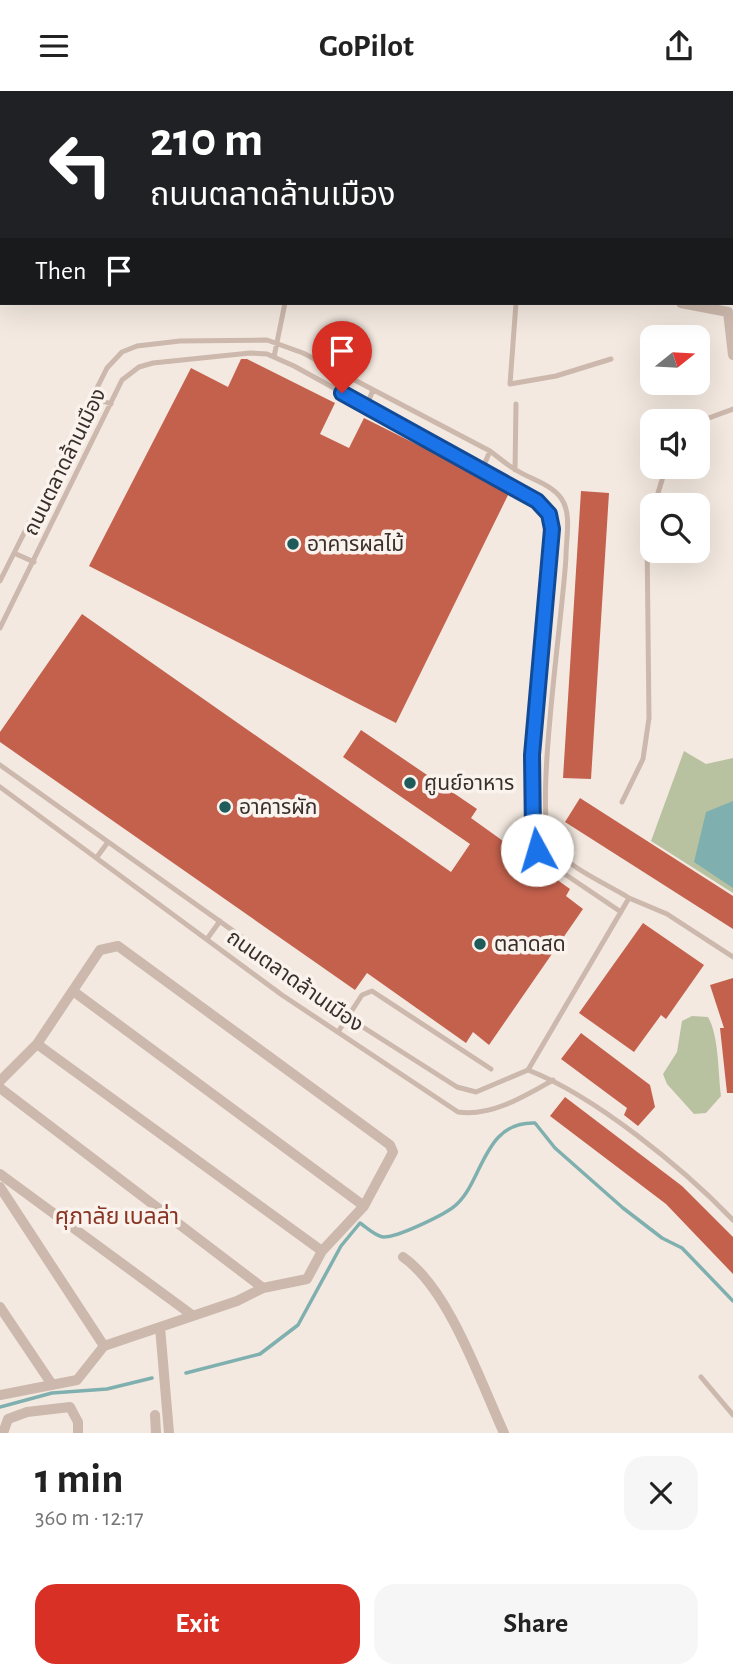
<!DOCTYPE html>
<html lang="en">
<head>
<meta charset="utf-8">
<style>
  :root { --surface:#fff; --page:#f6f6f6; --text:#222; --muted:#767676; --accent:#d93025 }
  body { margin:0; font-family:"Alegreya Sans","Noto Sans Thai",sans-serif; background:var(--page); color:var(--text); height:100vh; display:flex; flex-direction:column; font-size:26px; white-space:nowrap }
  * { box-sizing:border-box; margin:0 }
  p { font-size:23px; color:var(--muted) }
  .icon { flex:none; width:38px; height:38px; fill:none; stroke:currentColor; stroke-width:2; stroke-linecap:round; stroke-linejoin:round }
  .map { position:relative; height:1342px; overflow:hidden }
  .details { display:flex; flex-direction:column; background:var(--surface); flex:1 }
  .details>* { flex:none }
  .hud { position:absolute; left:0px; top:0px; width:733px; height:214px; box-shadow:0 7px 28px #0002; background:#202124; color:#fff; overflow:hidden }
  .needle { width:46px; rotate:72deg }
  .fabs { position:absolute; left:640px; top:234px; display:grid; gap:14px }
  .fabs a { display:grid; place-items:center; width:70px; height:70px; border-radius:14px; background:var(--surface); box-shadow:0 7px 28px #0002; font-size:35px }
  .pin { position:absolute; display:grid; place-items:center; width:60px; height:60px; color:#fff; margin:-72px -30px; border-radius:50% 50% 50% 0; rotate:-45deg; box-shadow:0 0 7px #0007 }
  .pin .icon { rotate:45deg }
  .me { position:absolute; width:77px; margin:-38px; rotate:354deg; stroke-linejoin:round; filter:drop-shadow(0 0 5px #0008) }
  .turn { display:flex; align-items:center; gap:24px; height:147px; padding:0 35px; font-size:32px }
  .turn .icon { width:91px; height:91px; stroke-width:2.5 }
  .turn b { display:block; font-size:49px; line-height:60px }
  .then { display:flex; align-items:center; height:66px; padding:0 35px; background:#0003; gap:14px; font-size:26px }
  .round { display:grid; place-items:center; flex:none; width:74px; height:74px; border-radius:21px; background:var(--page) }
  .headline { display:flex; align-items:center; justify-content:space-between; height:119px; padding:0 35px }
  h1 { font-size:42px; font-weight:700; line-height:52px }
  .cta { display:flex; gap:14px; margin-top:auto; padding:14px 35px }
  .cta a { flex:1; height:80px; border-radius:21px; background:var(--accent); color:#fff; font-size:28px; font-weight:700; line-height:80px; text-align:center }
  .cta a+a { background:var(--page); color:var(--text) }
  header { display:flex; justify-content:space-between; align-items:center; height:91px; padding:0 35px; background:var(--surface); font-size:32px; font-weight:700 }
  .map>svg:first-child { display:block }
</style>
</head>
<body>
<header><svg class="icon" aria-label="menu" viewBox="0 0 24 24"><path d="M4 6h16M4 12h16M4 18h16"/></svg>GoPilot<svg class="icon" aria-label="share" viewBox="0 0 24 24"><path d="M12 15V3M7 8l5-5 5 5M5 13v7h14v-7"/></svg></header>
<div class="map">
<svg width="733" height="1342" viewBox="0 0 733 1342">
  <rect width="100%" height="100%" fill="#f3e9e0"/>
  <path fill="#b9c2a0" d="M 577,0 L 733,0 L 733,151 L 732,2 Z
    M 684,660 L 706,673 L 733,667 L 733,802 L 651,750 Z
    M 692,925 L 708,926 C 719,945 718,981 721,1005 L 706,1022 L 694,1023 L 667,993 L 663,983 L 677,961 L 682,930 Z"/>
  <path fill="#7fb0af" d="M 733,710 L 733,797 L 694,771 L 706,721 Z"/>
  <g fill="none" stroke-linecap="round" stroke-linejoin="round">
    <path stroke="#7fb0af" stroke-width="3.5" d="M 186,1282 L 260,1263 L 298,1234 L 341,1155 L 360,1132 C 367,1137 375,1145 383,1146 C 396,1147 447,1123 457,1113 C 483,1089 484,1030 535,1032 L 555,1057 L 623,1117 L 662,1147 L 682,1157 L 733,1210
      M 0,1316 L 52,1302 L 107,1298 L 152,1287"/>
  </g>
  <path fill="#c4614d" d="M 241,268 L 247,268 L 335,312 L 320,343 L 349,357 L 364,327 L 510,400 L 396,632 L 89,475 L 191,277 L 228,296 Z
    M 581,400 L 609,402 L 591,688 L 563,687 Z
    M 82,523 L 451,781 L 470,753 L 343,666 L 361,639 L 477,718 L 471,727 L 570,798 L 566,805 L 583,818 L 489,954 L 473,941 L 466,952 L 367,882 L 355,899 L 0,651 L 0,641 Z
    M 580,707 L 733,805 L 733,838 L 565,731 Z
    M 643,832 L 704,874 L 666,928 L 661,924 L 634,961 L 579,922 Z
    M 733,887 L 733,1002 L 727,1002 L 720,937 L 724,937 L 710,894 Z
    M 581,942 L 650,994 L 655,1016 L 638,1035 L 624,1024 L 627,1017 L 561,968 Z
    M 565,1006 L 682,1095 L 733,1146 L 733,1183 L 666,1113 L 550,1025 Z"/>
  <g fill="none" stroke-linecap="round" stroke-linejoin="round">
    <path stroke="#ccb8ac" stroke-width="5" d="M 516,212 L 510,293 L 556,285 L 611,268
      M 274,266 L 285,212
      M 92,306 L 111,313
      M 366,316 L 373,299
      M 698,331 L 733,318
      M 515,379 L 516,313
      M 481,381 L 490,360
      M 654,415 L 666,376
      M 14,462 L 34,471
      M 0,490 L 107,277 L 122,261 L 137,255 L 180,250 L 267,249 L 303,262 L 490,360 C 498,366 507,374 516,379 C 530,388 551,393 561,407 C 572,422 566,447 566,465 C 564,516 533,720 551,752 C 566,777 606,792 629,807
      M 0,537 L 122,289 L 139,276 L 153,272 L 250,262 L 267,263 L 294,275 L 537,409 L 549,423 L 552,438 C 547,498 515,730 544,769 L 621,821
      M 0,674 L 260,859 L 298,891 L 347,926 L 457,996 L 476,1001 L 528,979
      M 0,696 L 282,904 L 458,1021 C 491,1026 525,1005 553,989
      M 622,711 L 643,668 L 649,627 L 647,447 L 653,421
      M 97,766 L 108,751
      M 207,848 L 220,830
      M 733,866 L 667,823 L 629,807 L 528,979 C 595,1005 683,1077 733,1129
      M 338,941 L 362,904 L 372,900 L 491,978
      M 701,1286 L 733,1324"/>
    <path stroke="#ccb8ac" stroke-width="10" d="M 1,0 L 2,9
      M 262,2 L 263,0
      M 0,45 L 2,45
      M 681,212 L 728,221 L 733,264
      M 73,900 L 364,1115 L 322,1160
      M 37,953 L 322,1160 L 307,1188 L 263,1197
      M 0,990 L 37,953 L 100,859 L 118,855 L 390,1054 L 393,1061 L 364,1115
      M 0,997 L 263,1197 L 237,1210 L 104,1255 L 0,1096
      M 0,1083 L 192,1224
      M 403,1166 C 449,1198 480,1290 504,1342
      M 0,1216 L 51,1292
      M 160,1236 L 169,1342
      M 0,1304 L 77,1289 L 104,1255
      M 155,1324 L 156,1342
      M 3,1342 L 8,1328 L 27,1321 L 70,1316 L 78,1331 L 78,1342"/>
  </g>
  <g fill="none" stroke-linecap="round" stroke-linejoin="round">
    <g stroke="#114b97" stroke-width="18">
      <path id="route" d="M 342,302 L 537,410 L 549,423 L 552,438 L 532,664 L 533,743 L 537,759"/>
    </g>
    <use href="#route" stroke="#1a73e8" stroke-width="12"/>
  </g>
  <g fill="#205b5b" stroke="#faf3ed" stroke-width="2.5">
    <circle cx="293" cy="453" r="7"/>
    <circle cx="410" cy="692" r="7"/>
    <circle cx="225" cy="716" r="7"/>
    <circle cx="480" cy="853" r="7"/>
  </g>
  <g text-anchor="middle" dominant-baseline="central" stroke-width="7" stroke-linejoin="round" paint-order="stroke">
    <g font-size="21" fill="#3a2e2b" stroke="#faf3ed">
      <text transform="translate(65 371) rotate(-64)">ถนนตลาดล้านเมือง</text>
      <text transform="translate(295 890) rotate(35)">ถนนตลาดล้านเมือง</text>
    </g>
    <g font-size="21" fill="#3a2e2b" stroke="#faf3ed" text-anchor="start">
      <text x="307" y="453">อาคารผลไม้</text>
      <text x="424" y="692">ศูนย์อาหาร</text>
      <text x="239" y="716">อาคารผัก</text>
      <text x="494" y="853">ตลาดสด</text>
    </g>
    <g font-size="23" fill="#883524" stroke="#faf3ed">
      <text x="117" y="1126">ศุภาลัย เบลล่า</text>
    </g>
  </g>
</svg>
<div class="fabs">
<a><svg class="needle" viewBox="-14 -14 28 28"><path d="M0-13l5 13h-10z" fill="#e53935"/><path d="M0 13l5-13h-10z" fill="#767676"/></svg></a>
<a><svg class="icon" aria-label="sound" viewBox="0 0 24 24"><path d="M4 9h4l5-4v14l-5-4H4zM17 9q2 3 0 6"/></svg></a>
<a><svg class="icon" aria-label="search" viewBox="0 0 24 24"><circle cx="10" cy="10" r="6"/><path d="M15 15l6 6"/></svg></a>
</div>
<div class="pin" style="left:342px;top:302px;background:#d93025"><svg class="icon" aria-label="arrive" viewBox="0 0 24 24"><path d="M6 21V4h12l-3 4 3 4H6"/></svg></div>
<svg class="me" style="left:537px;top:759px" viewBox="-20 -20 40 40"><circle r="19" fill="#fff"/><path d="M0-13L10 11 0 6-10 11z" fill="#1a73e8"/></svg>
<div class="hud">
<div class="turn"><svg class="icon" aria-label="left" viewBox="0 0 24 24"><path d="M17 20v-9H6M10 6l-5 5 5 5"/></svg><div><b>210 m</b>ถนนตลาดล้านเมือง</div></div>
<div class="then">Then<svg class="icon" aria-label="arrive" viewBox="0 0 24 24"><path d="M6 21V4h12l-3 4 3 4H6"/></svg></div>
</div>
</div>
<section class="details">
<div class="headline"><div><h1>1 min</h1><p>360 m · 12:17</p></div><a class="round"><svg class="icon" aria-label="close" viewBox="0 0 24 24"><path d="M6 6l12 12M18 6L6 18"/></svg></a></div>
<div class="cta"><a>Exit</a><a>Share</a></div>
</section>
</body>
</html>
